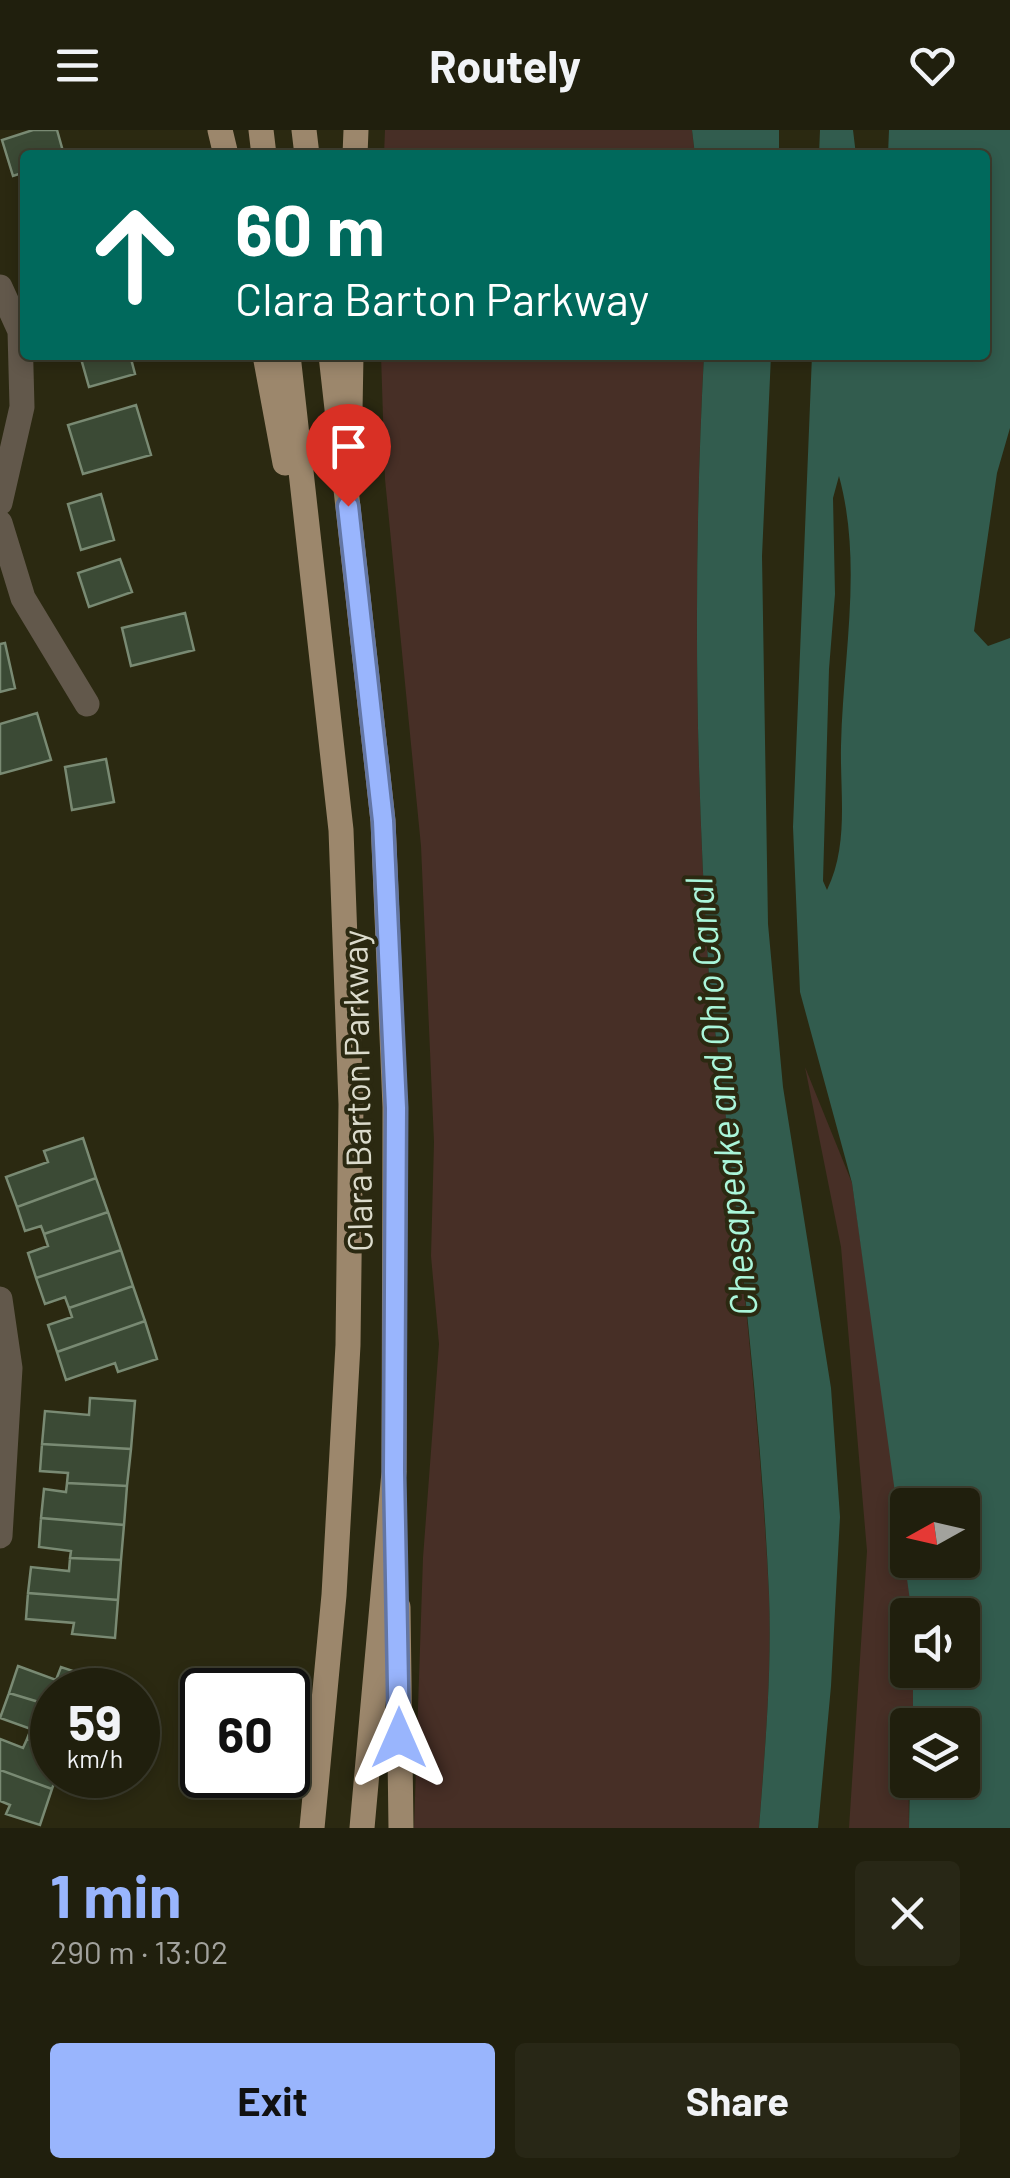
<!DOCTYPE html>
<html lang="en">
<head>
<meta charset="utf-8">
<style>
  :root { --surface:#201f0d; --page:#282716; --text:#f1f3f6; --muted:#a2a29d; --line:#3d3d2e; --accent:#99b5fd }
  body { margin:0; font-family:Barlow,sans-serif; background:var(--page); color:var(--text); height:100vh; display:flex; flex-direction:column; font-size:38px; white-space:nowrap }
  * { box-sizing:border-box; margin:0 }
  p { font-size:32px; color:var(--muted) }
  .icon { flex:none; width:55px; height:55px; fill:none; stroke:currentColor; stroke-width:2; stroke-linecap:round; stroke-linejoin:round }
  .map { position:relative; height:1698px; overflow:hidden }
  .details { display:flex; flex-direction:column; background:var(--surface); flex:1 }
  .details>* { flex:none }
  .guide { position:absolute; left:20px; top:20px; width:970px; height:210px; border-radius:10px; box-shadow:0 5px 15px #0003,0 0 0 2px var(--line); background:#00695c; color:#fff; overflow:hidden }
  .needle { width:65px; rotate:262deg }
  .tools { position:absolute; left:890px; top:1358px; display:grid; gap:20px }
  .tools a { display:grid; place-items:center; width:90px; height:90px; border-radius:10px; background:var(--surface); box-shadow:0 5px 15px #0003,0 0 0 2px var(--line); font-size:50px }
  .speed { position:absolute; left:30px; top:1538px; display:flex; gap:20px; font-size:50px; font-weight:700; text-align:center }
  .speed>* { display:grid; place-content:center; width:130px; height:130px; border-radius:50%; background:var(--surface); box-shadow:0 5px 15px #0003,0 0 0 2px var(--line); line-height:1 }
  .speed small { font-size:25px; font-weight:400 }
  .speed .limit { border:5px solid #111; border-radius:15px; background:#fff; color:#111 }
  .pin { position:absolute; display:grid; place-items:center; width:85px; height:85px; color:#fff; margin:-102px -42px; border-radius:50% 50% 50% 0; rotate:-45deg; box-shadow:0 0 10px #0007 }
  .pin .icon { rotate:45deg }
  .me { position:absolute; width:110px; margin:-55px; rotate:0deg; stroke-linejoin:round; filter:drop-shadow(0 0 8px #0008) }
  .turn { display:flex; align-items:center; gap:35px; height:210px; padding:0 50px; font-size:45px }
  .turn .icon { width:130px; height:130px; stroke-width:2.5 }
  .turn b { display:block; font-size:70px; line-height:85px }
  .round { display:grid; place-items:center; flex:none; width:105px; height:105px; border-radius:10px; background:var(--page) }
  .headline { display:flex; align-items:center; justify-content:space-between; height:170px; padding:0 50px }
  h1 { font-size:60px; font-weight:700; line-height:75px; color:var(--accent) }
  .cta { display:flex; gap:20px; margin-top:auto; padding:20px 50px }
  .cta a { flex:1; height:115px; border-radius:10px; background:var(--accent); color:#111; font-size:40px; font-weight:700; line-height:115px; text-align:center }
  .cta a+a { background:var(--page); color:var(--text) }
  header { display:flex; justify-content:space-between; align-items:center; height:130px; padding:0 50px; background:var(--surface); font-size:45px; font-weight:700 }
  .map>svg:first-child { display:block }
</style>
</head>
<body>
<header><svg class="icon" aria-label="menu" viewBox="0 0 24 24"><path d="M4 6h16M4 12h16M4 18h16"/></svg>Routely<svg class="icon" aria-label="heart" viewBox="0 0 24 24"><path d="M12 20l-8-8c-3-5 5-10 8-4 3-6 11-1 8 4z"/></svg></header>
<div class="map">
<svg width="1010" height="1698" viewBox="0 0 1010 1698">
  <rect width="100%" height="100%" fill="#2b2911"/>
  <path fill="#472f26" d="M 385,0 L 692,0 L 695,25 L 384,25 Z
    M 381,225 L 704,225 C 693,431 695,639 709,846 C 713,896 722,946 727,996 C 743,1151 761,1308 769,1464 C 772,1542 765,1620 759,1698 L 414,1698 L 423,1428 L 439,1214 L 431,1126 L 434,1012 L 421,716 L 385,349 Z
    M 805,937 L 852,1053 L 912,1464 L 912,1485 L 908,1485 L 908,1540 L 913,1540 L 913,1595 L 908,1595 L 909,1698 L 849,1698 L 867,1421 L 841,1117 Z"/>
  <path fill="#325c4e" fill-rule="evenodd" d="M 692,0 L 779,0 L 779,25 L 695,25 Z
    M 820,0 L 853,0 L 856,25 L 819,25 Z
    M 889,0 L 1010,0 L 1010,298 L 997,343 L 974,501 L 988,516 L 1010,508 L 1010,1698 L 909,1698 L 910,1650 L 962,1650 L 962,1595 L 913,1595 L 913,1540 L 962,1540 L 962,1485 L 912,1485 L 852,1053 L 800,862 L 793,697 L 812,225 L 985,225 L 985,25 L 888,25 ZM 839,346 C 863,434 843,526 841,616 C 840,664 849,715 827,760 L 823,751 L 829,539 L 835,464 L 833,368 ZM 908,1375 L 962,1375 L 962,1430 L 908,1430 Z
    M 704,225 L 771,225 L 762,426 L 768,794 L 783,957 L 831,1258 L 840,1387 L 831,1556 L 818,1698 L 759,1698 C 765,1620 772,1542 769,1464 C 762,1305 743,1146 726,988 C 721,941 713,893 709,846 C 695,639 693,431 704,225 Z"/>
  <path fill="#3b4a35" stroke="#798a73" stroke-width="2.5" d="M 33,0 L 57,0 L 64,25 L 25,25 L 25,42 L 13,46 L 2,10 Z
    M 80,225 L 130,225 L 135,244 L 89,257 Z
    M 136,275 L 151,325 L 83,344 L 68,295 Z
    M 101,364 L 114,410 L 81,420 L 68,374 Z
    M 120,429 L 132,462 L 89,477 L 78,443 Z
    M 185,483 L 194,520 L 131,536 L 122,498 Z
    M 5,513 L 15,558 L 0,562 L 0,514 Z
    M 37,583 L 51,630 L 0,644 L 0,594 Z
    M 106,629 L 114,672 L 72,680 L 65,637 Z
    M 83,1008 L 96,1048 L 17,1077 L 6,1047 L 48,1032 L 44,1021 Z
    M 96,1048 L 108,1082 L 44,1104 L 41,1096 L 25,1101 L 17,1077 Z
    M 108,1082 L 121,1120 L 36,1148 L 28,1123 L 48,1116 L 44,1104 Z
    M 121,1120 L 133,1156 L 69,1178 L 65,1167 L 45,1174 L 36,1148 Z
    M 133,1156 L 145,1191 L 57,1222 L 48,1195 L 72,1187 L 69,1178 Z
    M 145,1191 L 157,1229 L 118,1242 L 115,1233 L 66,1250 L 57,1222 Z
    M 90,1268 L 135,1271 L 131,1319 L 42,1314 L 45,1281 L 89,1285 Z
    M 42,1314 L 131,1319 L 127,1356 L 67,1353 L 68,1343 L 40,1341 Z
    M 67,1353 L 127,1356 L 124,1395 L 41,1388 L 44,1359 L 66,1362 Z
    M 41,1388 L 124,1395 L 121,1430 L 70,1428 L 71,1421 L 39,1417 Z
    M 70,1428 L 121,1430 L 118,1470 L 28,1463 L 31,1437 L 69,1441 Z
    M 28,1463 L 118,1470 L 115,1508 L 72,1504 L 74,1493 L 26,1489 Z
    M 18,1536 L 56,1550 L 61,1537 L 91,1547 L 86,1560 L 52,1560 L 52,1576 L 9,1563 Z
    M 9,1563 L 52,1576 L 52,1618 L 27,1609 L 31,1599 L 0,1588 Z
    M 0,1609 L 23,1618 L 27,1609 L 52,1618 L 52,1645 L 57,1645 L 52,1659 L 0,1640 Z
    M 0,1640 L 52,1659 L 40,1695 L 6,1684 L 10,1675 L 0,1671 Z"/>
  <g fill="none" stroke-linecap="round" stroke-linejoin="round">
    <path stroke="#62584b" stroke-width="25" d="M 0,157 L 20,201 L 22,277 L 0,373
      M 0,393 L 23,468 L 87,574
      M 0,1169 L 10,1238 L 0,1406"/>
    <path stroke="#9c876c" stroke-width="25" d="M 220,0 L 226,25
      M 261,0 L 264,25
      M 304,0 L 307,25
      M 355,25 L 356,0
      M 265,225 L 285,333
      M 288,225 L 341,700 L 351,974 L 348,1215 L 334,1465 L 312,1698
      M 331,225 L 383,691 L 395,977 L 394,1342 L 362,1698
      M 350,281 L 351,225
      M 398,1477 L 401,1698"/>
  </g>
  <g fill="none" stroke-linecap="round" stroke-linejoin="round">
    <g stroke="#6376a4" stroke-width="25">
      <path id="route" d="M 348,376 L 383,691 L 396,978 L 394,1342 L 399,1608"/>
    </g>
    <use href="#route" stroke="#99b5fd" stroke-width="18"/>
  </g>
  <g text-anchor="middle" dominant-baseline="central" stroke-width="8" stroke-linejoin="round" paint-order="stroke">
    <g font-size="35" fill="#dbdbcc" stroke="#2b2911">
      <text transform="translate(356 961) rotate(-91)">Clara Barton Parkway</text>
    </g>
    <g font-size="38" font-style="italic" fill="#aaf6da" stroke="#2b2911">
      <text transform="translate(720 967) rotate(-96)">Chesapeake and Ohio Canal</text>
    </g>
  </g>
</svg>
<div class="tools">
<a><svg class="needle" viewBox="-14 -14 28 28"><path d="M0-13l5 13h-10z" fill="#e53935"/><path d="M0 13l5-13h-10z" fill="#a2a29d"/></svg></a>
<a><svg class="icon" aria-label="sound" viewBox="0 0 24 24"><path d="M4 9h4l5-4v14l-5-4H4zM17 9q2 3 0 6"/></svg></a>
<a><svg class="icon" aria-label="layers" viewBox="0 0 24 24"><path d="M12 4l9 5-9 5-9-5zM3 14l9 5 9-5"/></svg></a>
</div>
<div class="speed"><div>59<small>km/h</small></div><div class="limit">60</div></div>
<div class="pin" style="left:348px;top:376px;background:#d93025"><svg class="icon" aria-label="arrive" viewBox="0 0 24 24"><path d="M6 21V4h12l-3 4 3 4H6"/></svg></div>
<svg class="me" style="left:399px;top:1608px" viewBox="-20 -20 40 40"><path d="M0-17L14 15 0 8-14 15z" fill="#99b5fd" stroke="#fff" stroke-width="4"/></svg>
<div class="guide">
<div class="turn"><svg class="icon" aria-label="ahead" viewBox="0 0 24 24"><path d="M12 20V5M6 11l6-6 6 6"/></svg><div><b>60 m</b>Clara Barton Parkway</div></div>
</div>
</div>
<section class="details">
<div class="headline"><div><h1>1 min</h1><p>290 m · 13:02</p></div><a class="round"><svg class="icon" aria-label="close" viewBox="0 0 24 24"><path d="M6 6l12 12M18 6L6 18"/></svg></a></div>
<div class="cta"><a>Exit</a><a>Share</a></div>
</section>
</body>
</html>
